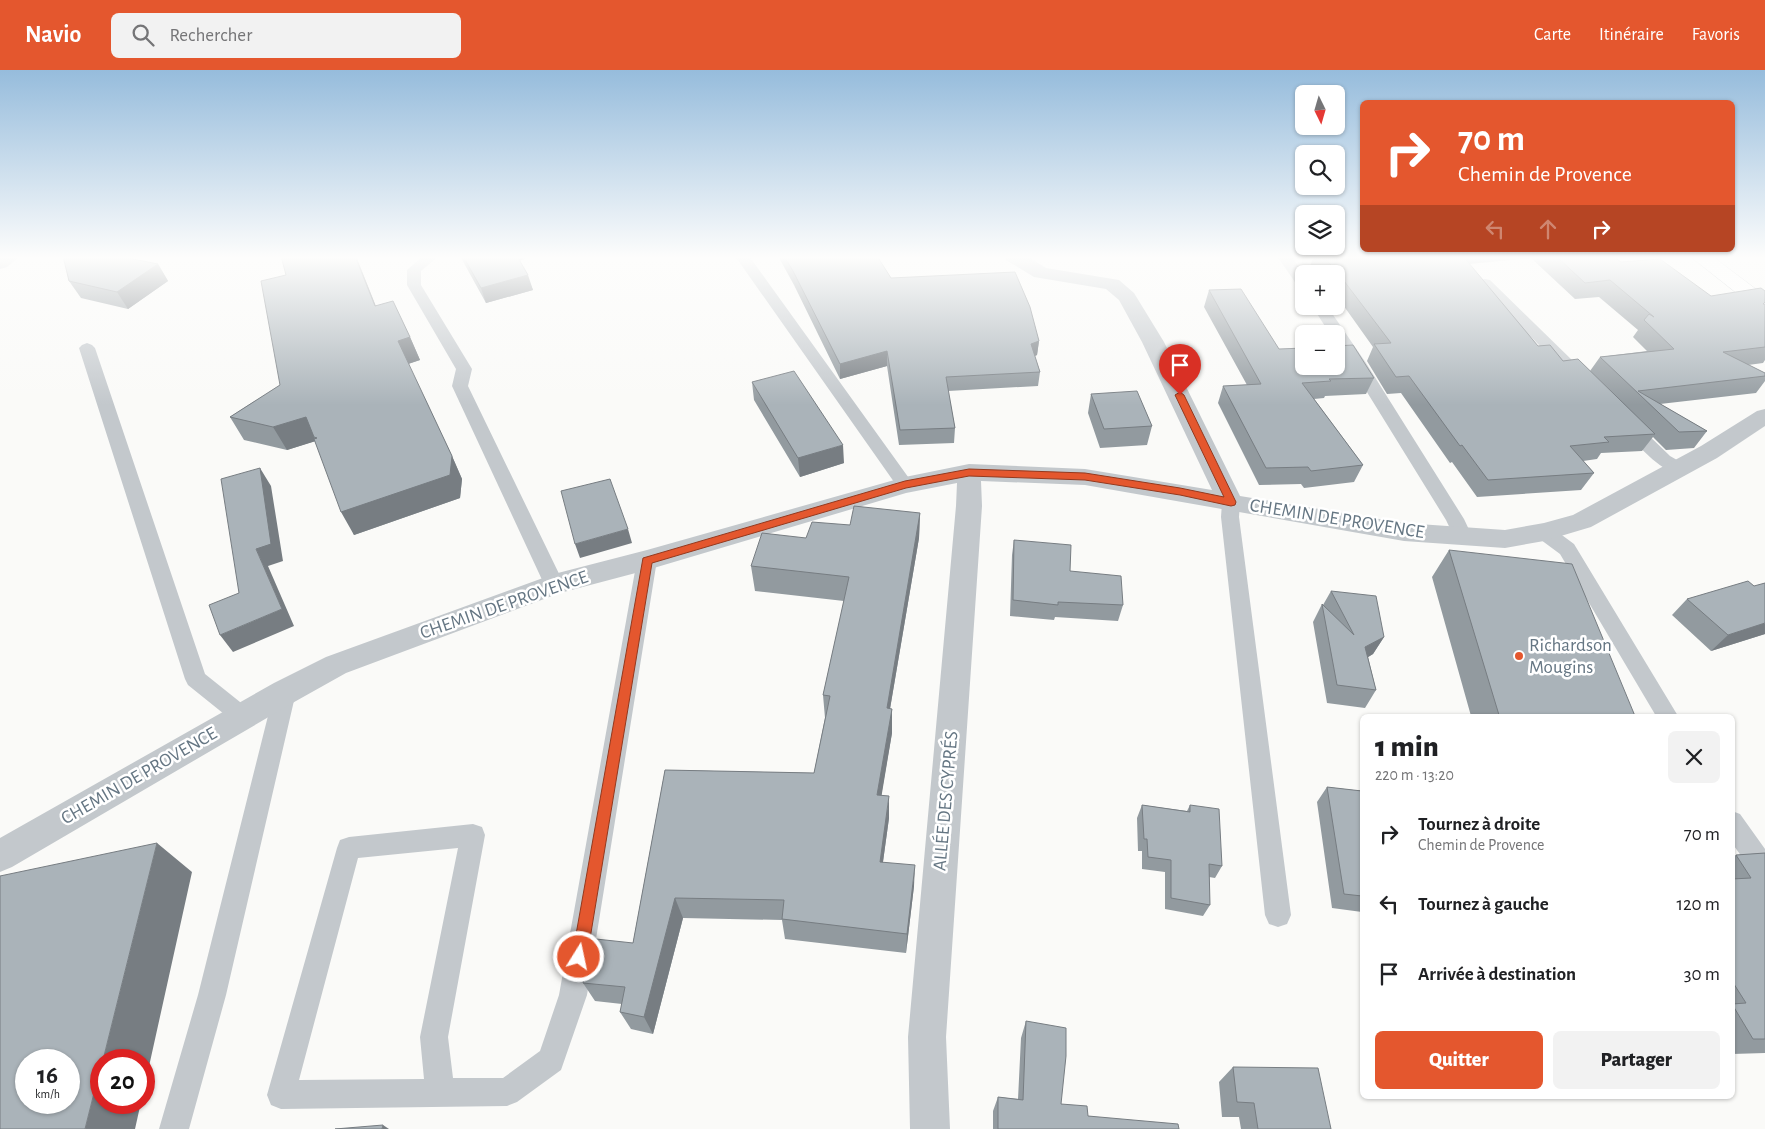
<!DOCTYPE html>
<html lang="fr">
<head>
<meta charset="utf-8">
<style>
  :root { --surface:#fff; --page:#f2f2f2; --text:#202124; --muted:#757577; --accent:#e4572e }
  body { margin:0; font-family:"Alegreya Sans",sans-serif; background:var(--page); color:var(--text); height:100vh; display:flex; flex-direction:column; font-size:19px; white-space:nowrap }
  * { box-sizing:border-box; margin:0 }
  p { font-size:16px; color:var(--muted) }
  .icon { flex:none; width:28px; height:28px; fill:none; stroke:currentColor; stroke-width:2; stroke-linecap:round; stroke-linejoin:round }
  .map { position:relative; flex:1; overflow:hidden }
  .details { position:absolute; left:1360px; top:644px; width:375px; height:385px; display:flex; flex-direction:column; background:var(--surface); border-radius:8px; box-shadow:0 1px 4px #0004 }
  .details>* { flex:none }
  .banner { position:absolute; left:1360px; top:30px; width:375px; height:152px; border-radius:8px; box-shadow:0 1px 4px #0004; background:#e4572e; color:#fff; overflow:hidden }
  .needle { width:32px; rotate:175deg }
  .controls { position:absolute; left:1295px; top:15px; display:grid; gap:10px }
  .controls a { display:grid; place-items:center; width:50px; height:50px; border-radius:8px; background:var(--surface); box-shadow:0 1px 4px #0004; font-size:25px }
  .speed { position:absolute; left:15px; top:979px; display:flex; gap:10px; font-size:25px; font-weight:700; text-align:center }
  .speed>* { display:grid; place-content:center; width:65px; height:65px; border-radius:50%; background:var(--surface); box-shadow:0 1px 4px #0004; line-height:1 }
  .speed small { font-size:12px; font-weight:400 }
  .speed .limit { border:8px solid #d22; background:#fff; color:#111 }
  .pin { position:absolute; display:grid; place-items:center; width:42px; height:42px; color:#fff; margin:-51px -21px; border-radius:50% 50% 50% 0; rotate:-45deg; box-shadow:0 0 5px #0007 }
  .pin .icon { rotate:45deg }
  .me { position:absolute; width:55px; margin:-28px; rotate:10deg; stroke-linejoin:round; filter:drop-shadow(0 0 4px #0008) }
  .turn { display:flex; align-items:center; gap:18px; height:105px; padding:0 15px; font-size:22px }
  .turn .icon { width:65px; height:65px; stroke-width:2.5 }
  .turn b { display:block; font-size:35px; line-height:42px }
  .lanes { display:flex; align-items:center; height:48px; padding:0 15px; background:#0003; justify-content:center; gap:25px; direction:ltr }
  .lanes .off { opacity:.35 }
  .round { display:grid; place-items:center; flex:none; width:52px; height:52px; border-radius:8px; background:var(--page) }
  .overview { display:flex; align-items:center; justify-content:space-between; height:85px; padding:0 15px }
  h1 { font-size:30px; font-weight:800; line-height:38px }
  .button { display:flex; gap:10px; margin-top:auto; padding:10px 15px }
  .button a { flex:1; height:58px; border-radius:8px; background:var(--accent); color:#fff; font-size:20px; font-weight:800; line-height:58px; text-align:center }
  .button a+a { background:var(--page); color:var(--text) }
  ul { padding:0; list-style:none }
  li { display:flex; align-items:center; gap:15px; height:70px; padding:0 15px }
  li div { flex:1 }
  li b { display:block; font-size:19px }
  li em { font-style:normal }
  header { display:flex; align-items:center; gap:30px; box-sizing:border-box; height:70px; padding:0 25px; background:var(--accent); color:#fff }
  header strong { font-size:24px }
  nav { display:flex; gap:28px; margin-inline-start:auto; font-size:18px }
  .search { width:350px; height:45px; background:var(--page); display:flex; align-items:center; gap:12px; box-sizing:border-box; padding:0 18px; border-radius:8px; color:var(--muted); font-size:19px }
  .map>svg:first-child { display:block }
</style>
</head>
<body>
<header>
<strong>Navio</strong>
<div class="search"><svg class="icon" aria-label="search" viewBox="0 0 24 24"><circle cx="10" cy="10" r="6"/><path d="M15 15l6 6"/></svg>Rechercher</div>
<nav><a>Carte</a><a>Itinéraire</a><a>Favoris</a></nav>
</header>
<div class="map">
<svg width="1765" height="1059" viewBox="0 0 1765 1059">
  <rect width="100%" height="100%" fill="#fafaf8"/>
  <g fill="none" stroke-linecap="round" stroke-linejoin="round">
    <g stroke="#b3babf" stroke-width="1">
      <path id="secondary" d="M 1690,186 L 1712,186 L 1765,226 L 1765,242 L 1758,240 Z"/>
    </g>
    <path fill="#c3c8cc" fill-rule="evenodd" d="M 423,186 L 439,186 L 421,201 L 421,215 L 472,299 L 468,316 L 564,514 L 561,519 L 554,521 L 547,519 L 544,514 L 452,316 L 456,299 L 407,215 L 407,200 Z
      M 735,186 L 749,186 L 911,411 L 914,415 L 911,419 L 905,421 L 899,419 Z
      M 1277,186 L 1291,186 L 1304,204 L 1304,219 L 1299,218 Z
      M 1485,209 L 1490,210 L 1574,292 L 1576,295 L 1574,298 L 1562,298 L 1480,216 L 1478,213 L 1480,210 Z
      M 1312,236 L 1327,236 L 1366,293 L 1464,449 L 1472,466 L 1470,471 L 1463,473 L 1456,471 L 1446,450 L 1336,272 L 1336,264 L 1330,264 Z
      M 87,273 L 92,275 L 95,278 L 205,604 L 250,640 L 253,646 L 250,652 L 242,655 L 234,652 L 188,615 L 185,609 L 79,278 L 82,275 Z
      M 1629,351 L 1635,352 L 1670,386 L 1684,394 L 1687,398 L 1684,402 C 1664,408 1637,373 1623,360 L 1621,356 L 1623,352 Z
      M 1231,427 L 1237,429 L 1240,433 L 1239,447 L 1291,845 L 1287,854 L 1278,857 L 1269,854 L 1265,845 L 1221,447 L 1222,433 L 1225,429 Z
      M 1544,455 L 1551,457 L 1574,474 L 1678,646 L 1656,646 L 1560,484 L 1537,467 L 1535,462 L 1537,457 Z
      M 647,483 L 654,485 L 657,490 L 587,925 L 561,1000 L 517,1032 L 507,1036 L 281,1039 L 271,1035 L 267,1025 L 337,778 L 340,770 L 349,767 L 473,754 L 482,757 L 485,765 L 448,967 L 453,1008 L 503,1008 L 540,981 L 559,925 L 637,490 L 640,485 ZM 458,778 L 420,967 L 424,1009 L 299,1010 L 358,788 Z
      M 285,613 L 293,616 L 296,622 L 226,925 L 189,1059 L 159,1059 L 198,925 L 274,622 L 277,616 Z
      M 1732,741 L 1740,744 L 1765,779 L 1765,811 L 1756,807 L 1732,773 Z"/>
    <path fill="#c3c8cc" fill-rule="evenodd" d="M 0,186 L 20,186 L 7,197 L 0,199 Z
      M 1004,186 L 1027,186 L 1046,198 L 1119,210 L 1134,223 L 1164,272 L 1240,426 L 1404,453 L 1505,460 L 1544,453 L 1573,445 L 1701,376 L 1757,341 L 1765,339 L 1765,356 L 1717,388 L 1591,457 L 1544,471 L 1505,478 L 1404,471 L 1085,415 L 981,411 L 982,436 L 946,967 L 950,1059 L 910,1059 L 908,967 L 956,436 L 957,413 L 906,423 L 647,500 L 560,523 L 346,603 L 296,631 L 12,797 L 0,802 L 0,768 L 274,613 L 326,587 L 554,504 L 647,480 L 905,407 L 969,394 L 1085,399 L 1212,420 L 1142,272 L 1119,230 L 1106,219 L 1034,207 L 1006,190 Z"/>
    <use href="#secondary" fill="#fff" fill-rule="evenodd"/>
  </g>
  <path fill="#929a9f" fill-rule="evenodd" d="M 460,186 L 526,186 L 527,188 L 520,190 L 533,220 L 486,233 Z
    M 778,186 L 877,186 L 891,208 L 1039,271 L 1037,285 L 1035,286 L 1040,302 L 1038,316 L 948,321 L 955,358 L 954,373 L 899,375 L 887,296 L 840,309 L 794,215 Z
    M 1314,186 L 1613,186 L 1621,192 L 1711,226 L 1765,234 L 1765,290 L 1763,293 L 1748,295 L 1765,303 L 1765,311 L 1756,323 L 1660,334 L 1707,361 L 1694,378 L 1666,380 L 1653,367 L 1642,381 L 1601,383 L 1597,389 L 1583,391 L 1594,403 L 1581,420 L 1477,427 L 1452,392 L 1450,393 L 1401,323 L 1387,324 L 1367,291 L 1373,277 L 1336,225 L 1336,204 L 1318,204 L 1310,196 ZM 1531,188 L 1575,229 L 1599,227 L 1638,260 L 1633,267 L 1647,281 L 1600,287 L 1590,301 L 1563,291 L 1538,276 L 1469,194 Z
    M 158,194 L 168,211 L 128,239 L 81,228 L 69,211 Z
    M 1209,220 L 1279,279 L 1374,308 L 1366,324 L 1325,326 L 1324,328 L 1314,329 L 1363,395 L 1354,412 L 1304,418 L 1301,414 L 1259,415 L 1218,333 L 1223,316 L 1247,315 L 1204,237 Z
    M 376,236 L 410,267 L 420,290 L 408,294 L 452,386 L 462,409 L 460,428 L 354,465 L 315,371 L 287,380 L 244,370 L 230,347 L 280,315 Z
    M 752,312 L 844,393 L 800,407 L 754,330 Z
    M 1091,324 L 1152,356 L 1147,375 L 1100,378 L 1088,343 Z
    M 920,443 L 919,468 L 890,639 L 892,639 L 892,663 L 881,726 L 889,748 L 883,792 L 914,816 L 906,883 L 785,869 L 782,850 L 683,848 L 653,964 L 631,959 L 620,942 L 622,934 L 595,931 L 583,913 L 633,873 L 665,700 L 814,703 L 825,648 L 823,625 L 844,531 L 755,521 L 751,496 L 806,468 L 850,455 Z
    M 1014,470 L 1070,501 L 1123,535 L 1118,551 L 1055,547 L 1054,550 L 1010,546 L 1012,485 Z
    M 1449,480 L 1635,646 L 1471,646 L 1432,507 Z
    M 1754,516 L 1765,564 L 1711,581 L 1672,545 L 1687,529 Z
    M 1331,521 L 1384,567 L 1373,584 L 1368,587 L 1376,620 L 1365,638 L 1327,633 L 1313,552 L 1322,534 L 1323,535 Z
    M 1327,717 L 1362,721 L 1362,842 L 1332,838 L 1317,732 Z
    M 1142,735 L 1187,741 L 1190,735 L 1222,796 L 1215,808 L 1209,807 L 1210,835 L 1203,846 L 1165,839 L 1165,802 L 1142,799 L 1142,781 L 1138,781 L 1137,748 Z
    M 1765,783 L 1765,983 L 1732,984 L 1732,787 L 1736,785 Z
    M 1026,951 L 1061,1034 L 1088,1046 L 1179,1059 L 993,1059 L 993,1041 L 998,1027 L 1018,1029 L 1021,968 Z
    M 1233,997 L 1331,1059 L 1241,1059 L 1239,1047 L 1222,1047 L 1219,1012 Z
    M 1615,1026 L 1635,1026 L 1629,1029 Z"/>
  <path fill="#777d82" d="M 355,186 L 356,186 L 385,259 L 375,236 Z
    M 514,186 L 526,186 L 527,188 L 516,192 Z
    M 158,194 L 168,211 L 128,239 L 117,222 Z
    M 528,205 L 533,220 L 486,233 L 481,218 Z
    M 410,267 L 420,290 L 408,294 L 398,271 Z
    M 1039,271 L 1037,285 L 1029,288 L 1031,274 Z
    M 887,281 L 887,296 L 840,309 L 840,294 Z
    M 306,347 L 317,368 L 314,367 L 316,371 L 287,380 L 273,357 Z
    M 843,375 L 844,393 L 800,407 L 798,388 Z
    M 452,386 L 462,409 L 460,428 L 354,465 L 341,442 Z
    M 260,398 L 271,416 L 283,491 L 268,496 L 294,556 L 233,582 L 220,565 L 282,539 L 256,479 Z
    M 920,443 L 919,468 L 886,662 L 887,638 Z
    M 628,459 L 632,473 L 580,488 L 575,474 Z
    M 1765,553 L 1765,564 L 1711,581 L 1728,565 Z
    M 1384,567 L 1373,584 L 1355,595 L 1365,577 Z
    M 892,639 L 892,663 L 878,747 L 877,725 Z
    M 889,726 L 889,748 L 880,813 L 880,792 Z
    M 157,773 L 192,802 L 144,1019 L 144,990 L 103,990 Z
    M 915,795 L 914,816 L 906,883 L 907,864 Z
    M 675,828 L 683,848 L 653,964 L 644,947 Z
    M 101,995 L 101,1032 L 141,1032 L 135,1059 L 85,1059 Z
    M 383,1055 L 389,1059 L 382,1059 Z"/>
  <path fill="#aab3b9" stroke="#777d82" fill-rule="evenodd" d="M 63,186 L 118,186 L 158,194 L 117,222 L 69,211 Z
    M 281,186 L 355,186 L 375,236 L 393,231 L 410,267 L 398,271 L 452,386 L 450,405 L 341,442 L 314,369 L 317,368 L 314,367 L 306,347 L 273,357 L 230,347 L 280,315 L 261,211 L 286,205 Z
    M 463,186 L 517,186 L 528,205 L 481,218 Z
    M 784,186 L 877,186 L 891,208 L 1015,202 L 1030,237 L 1039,271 L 1031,274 L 1040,302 L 946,307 L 955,358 L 900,360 L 887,281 L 840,294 L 793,201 Z
    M 1323,186 L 1463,186 L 1538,276 L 1550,275 L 1563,291 L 1578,289 L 1655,364 L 1604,367 L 1609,372 L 1570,376 L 1594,403 L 1488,410 L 1462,375 L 1460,376 L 1409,306 L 1396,307 L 1374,274 L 1391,273 L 1338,203 Z
    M 1556,186 L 1613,186 L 1621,192 L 1660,189 L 1711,226 L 1761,218 L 1765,221 L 1765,232 L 1763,234 L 1765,234 L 1765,277 L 1723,282 L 1765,303 L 1765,306 L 1638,321 L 1707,361 L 1679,362 L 1600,287 L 1674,279 L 1644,250 L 1649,244 L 1654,247 L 1610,210 L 1585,213 Z
    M 1241,219 L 1279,279 L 1304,278 L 1304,296 L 1336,296 L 1336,276 L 1353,275 L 1374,308 L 1329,309 L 1331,311 L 1302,313 L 1363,395 L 1311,401 L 1308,397 L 1266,398 L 1223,316 L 1261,314 L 1209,220 Z
    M 794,301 L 843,375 L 798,388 L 752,312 Z
    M 1137,321 L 1152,356 L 1104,359 L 1091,324 Z
    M 260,398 L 271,474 L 256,479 L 282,539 L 220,565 L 209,535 L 239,523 L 221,409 Z
    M 610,409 L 628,459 L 575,474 L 561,421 Z
    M 854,436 L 920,443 L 887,638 L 892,639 L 877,725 L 889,726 L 880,792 L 915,795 L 907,864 L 782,849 L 784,830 L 675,828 L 644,947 L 620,942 L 625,917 L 583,913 L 596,869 L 633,873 L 665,700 L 814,703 L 830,626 L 823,625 L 849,507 L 751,496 L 762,463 L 806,468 L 812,452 L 850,455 Z
    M 1014,470 L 1071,475 L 1070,501 L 1121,506 L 1123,535 L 1058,532 L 1058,535 L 1013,530 Z
    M 1449,480 L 1572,494 L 1635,646 L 1509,646 L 1499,645 Z
    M 1748,511 L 1754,516 L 1765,513 L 1765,553 L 1728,565 L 1687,529 Z
    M 1331,521 L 1376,526 L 1384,567 L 1365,577 L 1376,620 L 1337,615 L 1322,534 L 1354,565 Z
    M 1327,717 L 1362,721 L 1362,826 L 1344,824 Z
    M 1142,735 L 1190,742 L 1190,735 L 1219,739 L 1222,796 L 1209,794 L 1210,835 L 1171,828 L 1171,790 L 1148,787 L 1147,769 L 1144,769 Z
    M 157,773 L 103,990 L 101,990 L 101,995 L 85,1059 L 0,1059 L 0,806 ZM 26,990 L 69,990 L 69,1032 L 26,1032 Z
    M 1765,783 L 1765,969 L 1753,969 L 1732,934 L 1746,933 L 1732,911 L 1732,809 L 1751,808 L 1736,785 Z
    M 1026,951 L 1066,958 L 1066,986 L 1061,1034 L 1087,1036 L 1088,1046 L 1178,1054 L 1179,1059 L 998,1059 L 998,1027 L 1023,1030 Z
    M 1233,997 L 1318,998 L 1331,1059 L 1258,1059 L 1254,1033 L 1237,1032 Z
    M 383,1055 L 382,1059 L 335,1059 Z"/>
  <linearGradient id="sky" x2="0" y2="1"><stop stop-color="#96bcdc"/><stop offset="0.56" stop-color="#fdfdfc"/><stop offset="1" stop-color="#fdfdfc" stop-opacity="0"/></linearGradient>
  <rect width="1765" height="335" fill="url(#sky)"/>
  <path fill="#e4572e" stroke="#94391e" d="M 1180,322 L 1184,325 L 1236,432 L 1235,435 L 1231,436 L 1180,425 L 1085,410 L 969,406 L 906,418 L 652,493 L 587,887 L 585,893 L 579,895 L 574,893 L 572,887 L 643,488 L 905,411 L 969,399 L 1085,403 L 1180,418 L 1224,427 L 1175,325 Z"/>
  <circle fill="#e4572e" stroke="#fff" stroke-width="2" cx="1519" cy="586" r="5"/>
  <g text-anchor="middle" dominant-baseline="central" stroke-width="5" stroke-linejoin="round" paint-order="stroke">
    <g font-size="19" fill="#657683" stroke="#fff">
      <text transform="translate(1337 449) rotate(9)">CHEMIN DE PROVENCE</text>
      <text transform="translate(504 535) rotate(-19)">CHEMIN DE PROVENCE</text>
      <text transform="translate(139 706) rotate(-30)">CHEMIN DE PROVENCE</text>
      <text transform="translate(946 731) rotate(-85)">ALLÉE DES CYPRÉS</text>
    </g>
    <g font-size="19" fill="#657683" stroke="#fff" text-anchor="start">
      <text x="1529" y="575">Richardson<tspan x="1529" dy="22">Mougins</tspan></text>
    </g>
  </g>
</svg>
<div class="controls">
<a><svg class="needle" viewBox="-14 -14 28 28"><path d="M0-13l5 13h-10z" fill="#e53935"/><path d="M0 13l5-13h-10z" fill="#757577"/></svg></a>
<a><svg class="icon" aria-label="search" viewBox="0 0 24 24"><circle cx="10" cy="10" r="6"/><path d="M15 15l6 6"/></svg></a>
<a><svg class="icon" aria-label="layers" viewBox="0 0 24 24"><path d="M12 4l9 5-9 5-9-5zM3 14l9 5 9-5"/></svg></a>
<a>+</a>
<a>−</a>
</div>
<div class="speed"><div>16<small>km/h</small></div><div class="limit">20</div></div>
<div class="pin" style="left:1180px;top:325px;background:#d93025"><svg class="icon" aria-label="arrive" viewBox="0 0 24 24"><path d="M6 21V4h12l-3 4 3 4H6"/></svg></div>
<svg class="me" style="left:579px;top:887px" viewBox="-20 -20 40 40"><circle r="17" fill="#e4572e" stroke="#fff" stroke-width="3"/><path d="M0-11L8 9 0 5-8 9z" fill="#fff"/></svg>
<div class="banner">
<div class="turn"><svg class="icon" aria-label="right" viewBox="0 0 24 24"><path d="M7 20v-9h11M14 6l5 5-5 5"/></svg><div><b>70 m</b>Chemin de Provence</div></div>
<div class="lanes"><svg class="icon off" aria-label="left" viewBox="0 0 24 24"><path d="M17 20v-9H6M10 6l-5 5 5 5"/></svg><svg class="icon off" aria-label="ahead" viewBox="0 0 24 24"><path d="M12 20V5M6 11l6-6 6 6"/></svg><svg class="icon" aria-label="right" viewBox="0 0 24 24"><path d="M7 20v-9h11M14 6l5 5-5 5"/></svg></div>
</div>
<section class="details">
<div class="overview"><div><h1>1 min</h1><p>220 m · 13:20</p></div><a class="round"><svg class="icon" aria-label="close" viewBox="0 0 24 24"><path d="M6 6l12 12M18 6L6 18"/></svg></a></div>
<ul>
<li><svg class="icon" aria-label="right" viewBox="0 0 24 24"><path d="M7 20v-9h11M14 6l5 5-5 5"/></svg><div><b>Tournez à droite</b><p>Chemin de Provence</p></div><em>70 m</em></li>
<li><svg class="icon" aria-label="left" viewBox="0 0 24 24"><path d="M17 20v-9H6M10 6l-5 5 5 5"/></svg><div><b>Tournez à gauche</b></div><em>120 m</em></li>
<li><svg class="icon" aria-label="arrive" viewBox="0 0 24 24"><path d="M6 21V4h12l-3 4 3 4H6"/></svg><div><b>Arrivée à destination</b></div><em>30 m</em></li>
</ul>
<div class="button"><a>Quitter</a><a>Partager</a></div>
</section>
</div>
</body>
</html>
